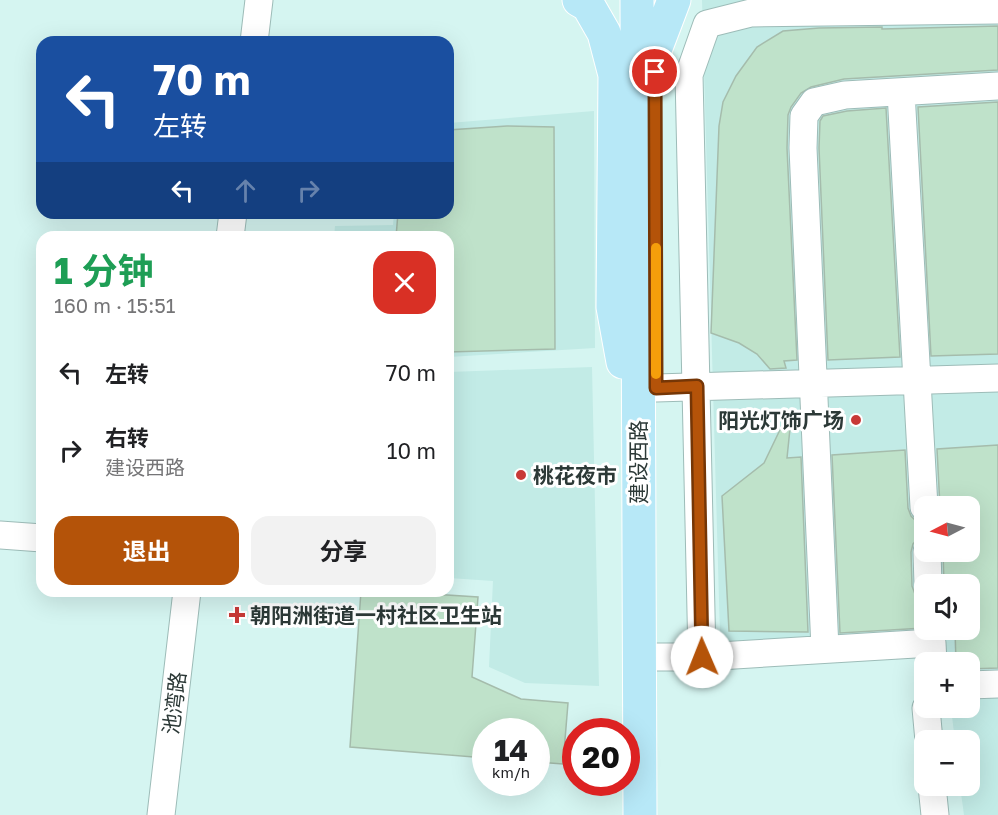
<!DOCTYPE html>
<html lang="zh">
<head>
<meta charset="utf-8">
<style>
  :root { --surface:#fff; --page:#f2f2f2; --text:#202124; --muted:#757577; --accent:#b45309 }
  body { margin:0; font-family:"Golos Text","Noto Sans SC",sans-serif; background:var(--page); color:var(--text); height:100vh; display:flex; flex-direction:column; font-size:22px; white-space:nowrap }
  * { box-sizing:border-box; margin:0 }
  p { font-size:20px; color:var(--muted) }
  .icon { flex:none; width:33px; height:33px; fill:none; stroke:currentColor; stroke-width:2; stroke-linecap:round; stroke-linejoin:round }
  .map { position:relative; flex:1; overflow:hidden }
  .panel { position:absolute; left:36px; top:231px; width:418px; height:366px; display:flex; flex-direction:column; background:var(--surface); border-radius:18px; box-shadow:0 6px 24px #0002 }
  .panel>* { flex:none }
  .hud { position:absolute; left:36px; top:36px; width:418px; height:183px; border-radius:18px; box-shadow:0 6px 24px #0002; background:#1a4fa0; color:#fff; overflow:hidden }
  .needle { width:39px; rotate:264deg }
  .buttons { position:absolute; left:914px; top:496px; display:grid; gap:12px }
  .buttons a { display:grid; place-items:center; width:66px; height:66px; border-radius:12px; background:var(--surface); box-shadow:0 6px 24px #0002; font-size:30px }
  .speed { position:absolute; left:472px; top:718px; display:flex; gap:12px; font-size:30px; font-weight:700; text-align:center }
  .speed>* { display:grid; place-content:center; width:78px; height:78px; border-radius:50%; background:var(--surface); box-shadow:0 6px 24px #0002; line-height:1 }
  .speed small { font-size:15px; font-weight:400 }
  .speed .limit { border:9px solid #d22; background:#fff; color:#111 }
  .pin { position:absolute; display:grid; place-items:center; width:51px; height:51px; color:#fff; margin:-26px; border:3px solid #fff; border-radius:50%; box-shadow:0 2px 6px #0007 }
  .me { position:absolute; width:66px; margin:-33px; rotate:359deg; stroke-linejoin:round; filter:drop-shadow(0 0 4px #0008) }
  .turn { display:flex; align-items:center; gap:21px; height:126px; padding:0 18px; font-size:27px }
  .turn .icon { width:78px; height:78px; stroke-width:2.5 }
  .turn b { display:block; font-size:42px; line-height:51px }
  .lanes { display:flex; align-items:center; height:57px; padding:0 18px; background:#0003; justify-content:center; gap:30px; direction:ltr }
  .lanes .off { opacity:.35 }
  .round { display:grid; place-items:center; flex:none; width:63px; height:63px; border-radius:18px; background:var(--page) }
  .overview { display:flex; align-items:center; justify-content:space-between; height:102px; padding:0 18px }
  h1 { font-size:36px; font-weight:700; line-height:45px; color:#1e9e55 }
  .cta { display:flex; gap:12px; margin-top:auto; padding:12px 18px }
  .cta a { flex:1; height:69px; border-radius:18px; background:var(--accent); color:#fff; font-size:24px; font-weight:700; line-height:69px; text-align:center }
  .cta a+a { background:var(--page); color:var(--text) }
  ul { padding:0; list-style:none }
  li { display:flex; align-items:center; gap:18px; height:78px; padding:0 18px }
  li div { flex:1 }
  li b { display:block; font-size:22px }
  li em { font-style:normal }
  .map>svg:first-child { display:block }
</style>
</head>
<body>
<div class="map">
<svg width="998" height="815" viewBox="0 0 998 815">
  <rect width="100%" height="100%" fill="#d5f5f1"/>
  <path fill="#c2ebe6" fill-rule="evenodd" d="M 702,0 L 998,0 L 998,815 L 964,815 L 960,786 L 969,786 L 969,741 L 955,741 L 951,708 L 969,708 L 969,663 L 946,663 L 944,647 L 721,671 ZM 924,507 L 969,507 L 969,552 L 924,552 ZM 924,585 L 969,585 L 969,630 L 924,630 Z
    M 594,111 L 595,348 L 449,357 L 448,237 L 334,237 L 335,226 L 393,225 L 394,213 L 448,213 L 449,123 Z
    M 592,367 L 599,686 L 525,683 L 489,667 L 493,581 L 449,578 L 449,372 Z"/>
  <path fill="#bfe2ca" stroke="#a5bcac" stroke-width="1.5" d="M 998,26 L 998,70 L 844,79 L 811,87 L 801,93 L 791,107 L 788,115 L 787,148 L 797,360 L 784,361 L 786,368 L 770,369 L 757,354 L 739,343 L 711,333 L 719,126 L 723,102 L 736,76 L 757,47 L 783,31 L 819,28 L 882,27 L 882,29 Z
    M 998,102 L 998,354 L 931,356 L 918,107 Z
    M 886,108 L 900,357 L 828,360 L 819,148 L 820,121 L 823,116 L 847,111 Z
    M 507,126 L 554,127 L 555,349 L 448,352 L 448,237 L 396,237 L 398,213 L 448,213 L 448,130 Z
    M 790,409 L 792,409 L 787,458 L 801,457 L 808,632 L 729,631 L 722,496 L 764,463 Z
    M 998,445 L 998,668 L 969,669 L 969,663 L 956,663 L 955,630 L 969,630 L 969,585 L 944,585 L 943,552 L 969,552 L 969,507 L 940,507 L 937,449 Z
    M 905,450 L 908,508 L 911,516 L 916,521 L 924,523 L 924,537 L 918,539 L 913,544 L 911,552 L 912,586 L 915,594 L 924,600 L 924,628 L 840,633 L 832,455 Z
    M 361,591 L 416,591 L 416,593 L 478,597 L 472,677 L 521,699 L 568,703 L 563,764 L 537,762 L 537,732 L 486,732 L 486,758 L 350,747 Z"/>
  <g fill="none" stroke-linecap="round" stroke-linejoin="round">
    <g stroke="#9dbcb8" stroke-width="29">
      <path id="minor" d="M 254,42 L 259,0
        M 901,92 L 924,507
        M 230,237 L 233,213
        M 656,388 L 998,378
        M 0,535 L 42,538
        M 927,552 L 928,585
        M 825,649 L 803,148 L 804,116 L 814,102 L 845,95 L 998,86
        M 657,657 L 702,657
        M 933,663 L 932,643 L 702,657 L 689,75 L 707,24 L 751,13 L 998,10
        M 969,685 L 998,684
        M 926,708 L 929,741
        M 932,786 L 935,815
        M 161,815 L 187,591"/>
    </g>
    <g stroke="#fff" stroke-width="35">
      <path id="major" d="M 579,0 L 588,5 L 604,33 L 615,75 L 613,307 L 623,362
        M 637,0 L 640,815
        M 655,50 L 674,0"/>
    </g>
    <use href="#minor" stroke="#fff" stroke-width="27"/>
    <use href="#major" stroke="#b7e8f7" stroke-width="33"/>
  </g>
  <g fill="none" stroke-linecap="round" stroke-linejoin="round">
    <g stroke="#753606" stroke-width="15">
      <path id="route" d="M 655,72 L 656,388 L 697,386 L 702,657"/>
    </g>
    <use href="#route" stroke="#b45309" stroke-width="10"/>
    <path stroke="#f59e0b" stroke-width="10" d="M 656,248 L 656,374"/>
  </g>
  <g fill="#c83937" stroke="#fff" stroke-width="2">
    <circle cx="856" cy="420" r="6"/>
    <circle cx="521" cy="475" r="6"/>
    <path d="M234 606h6v6h6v6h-6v6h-6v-6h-6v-6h6z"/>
  </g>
  <g text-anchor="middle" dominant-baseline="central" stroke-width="6" stroke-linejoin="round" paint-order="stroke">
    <g font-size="21" font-weight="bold" fill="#2c3937" stroke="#fff" text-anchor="start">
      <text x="844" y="420" text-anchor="end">阳光灯饰广场</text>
      <text x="533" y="475">桃花夜市</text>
      <text x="250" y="615">朝阳洲街道一村社区卫生站</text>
    </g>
    <g font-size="21" fill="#2c3937" stroke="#fff">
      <text transform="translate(638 462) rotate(-90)">建设西路</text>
      <text transform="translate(174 703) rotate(-83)">池湾路</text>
    </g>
  </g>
</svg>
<div class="buttons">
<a><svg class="needle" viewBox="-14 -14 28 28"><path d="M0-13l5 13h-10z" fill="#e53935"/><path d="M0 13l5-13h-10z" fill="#757577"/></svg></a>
<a><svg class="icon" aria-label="sound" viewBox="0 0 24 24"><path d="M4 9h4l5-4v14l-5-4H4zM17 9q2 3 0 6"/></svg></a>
<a>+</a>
<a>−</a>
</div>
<div class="speed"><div>14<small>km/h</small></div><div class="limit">20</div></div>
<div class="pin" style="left:655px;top:72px;background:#d93025"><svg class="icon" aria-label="arrive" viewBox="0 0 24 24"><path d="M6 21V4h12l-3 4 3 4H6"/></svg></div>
<svg class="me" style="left:702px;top:657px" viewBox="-20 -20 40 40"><circle r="19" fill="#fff"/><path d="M0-13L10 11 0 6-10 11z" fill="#b45309"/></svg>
<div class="hud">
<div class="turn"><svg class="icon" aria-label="left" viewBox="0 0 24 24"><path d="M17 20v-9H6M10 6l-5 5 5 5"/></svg><div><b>70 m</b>左转</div></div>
<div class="lanes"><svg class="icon" aria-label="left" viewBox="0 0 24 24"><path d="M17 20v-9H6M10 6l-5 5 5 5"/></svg><svg class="icon off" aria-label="ahead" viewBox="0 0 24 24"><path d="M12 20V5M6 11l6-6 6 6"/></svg><svg class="icon off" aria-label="right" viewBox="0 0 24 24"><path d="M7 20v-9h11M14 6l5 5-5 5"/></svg></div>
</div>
<section class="panel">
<div class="overview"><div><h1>1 分钟</h1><p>160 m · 15:51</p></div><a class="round" style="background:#d93025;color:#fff"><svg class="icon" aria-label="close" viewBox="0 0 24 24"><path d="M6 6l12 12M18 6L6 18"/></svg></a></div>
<ul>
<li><svg class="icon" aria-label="left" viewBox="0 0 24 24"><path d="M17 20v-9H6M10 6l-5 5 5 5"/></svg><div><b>左转</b></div><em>70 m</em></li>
<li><svg class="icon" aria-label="right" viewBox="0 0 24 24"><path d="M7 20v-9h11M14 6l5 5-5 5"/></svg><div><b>右转</b><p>建设西路</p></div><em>10 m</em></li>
</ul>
<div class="cta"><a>退出</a><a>分享</a></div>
</section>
</div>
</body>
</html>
